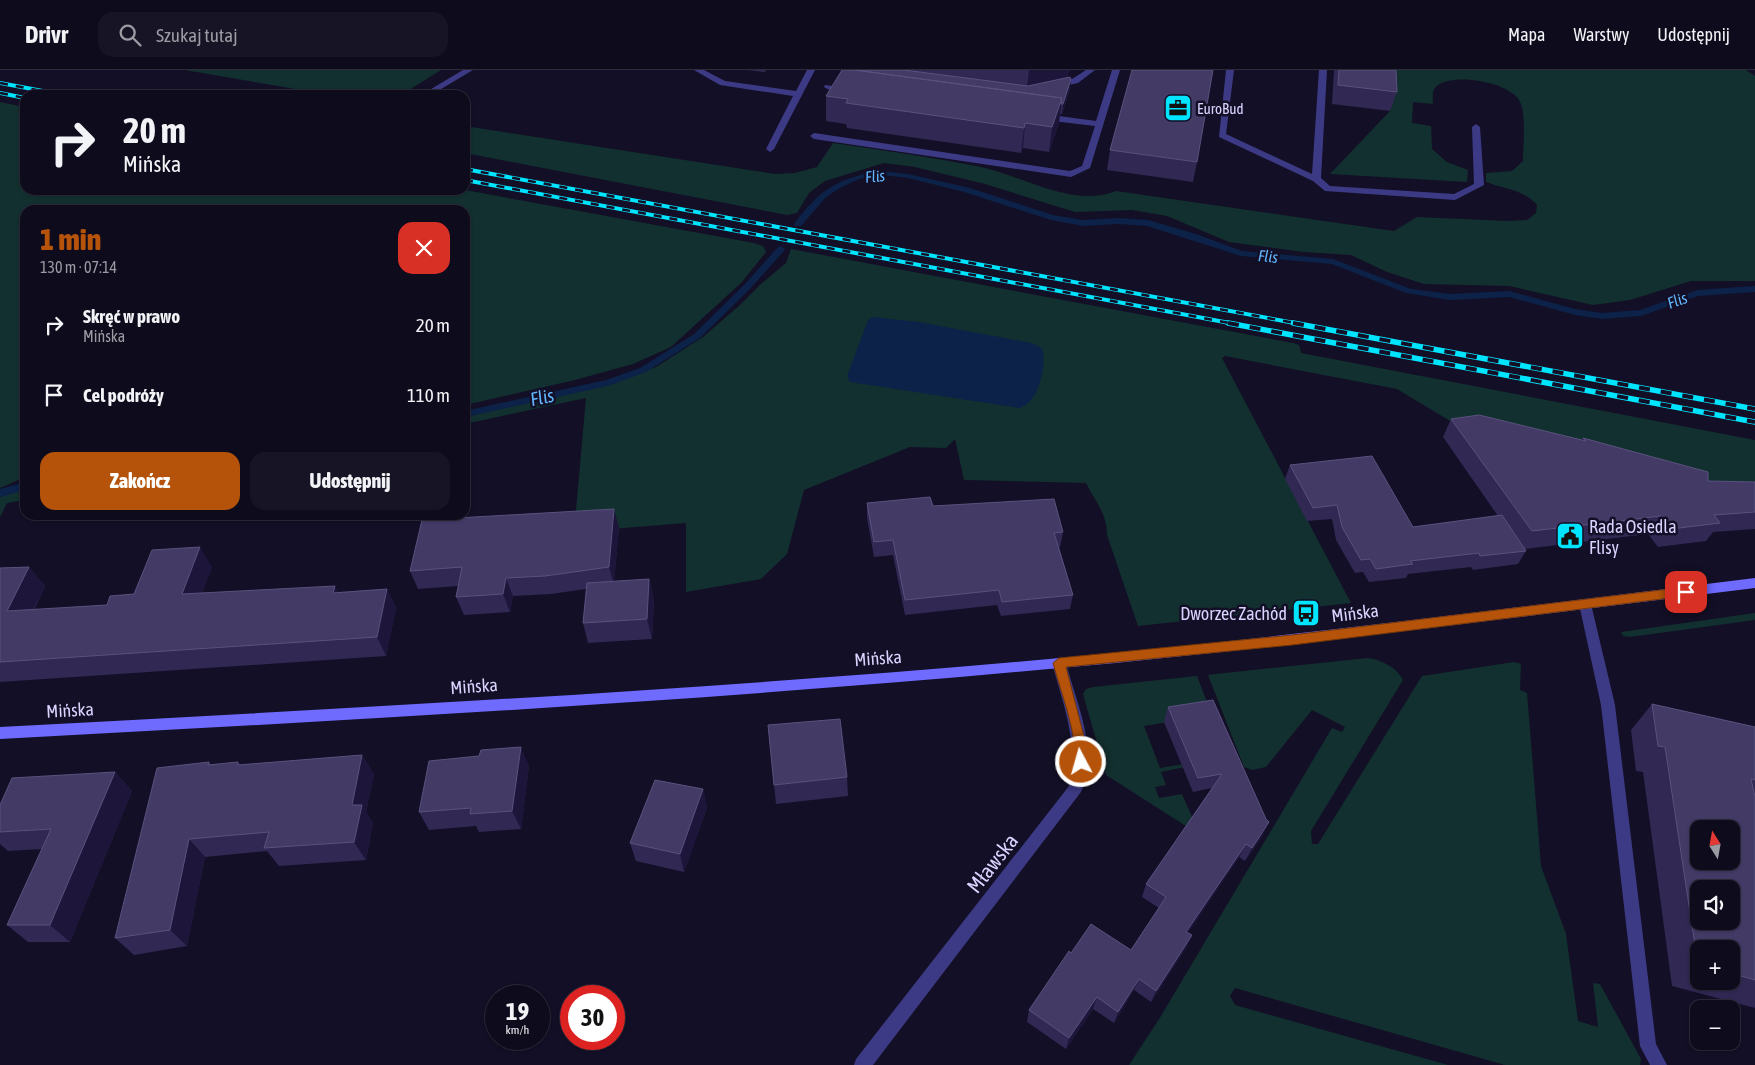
<!DOCTYPE html>
<html lang="pl">
<head>
<meta charset="utf-8">
<style>
  :root { --surface:#0e0b1c; --page:#171425; --text:#f1f3f6; --muted:#9b9ba3; --line:#2e2b3b; --accent:#b45309 }
  body { margin:0; font-family:"Asap Condensed",sans-serif; background:var(--page); color:var(--text); height:100vh; display:flex; flex-direction:column; font-size:19px; white-space:nowrap }
  * { box-sizing:border-box; margin:0 }
  p { font-size:16px; color:var(--muted) }
  .icon { flex:none; width:28px; height:28px; fill:none; stroke:currentColor; stroke-width:2; stroke-linecap:round; stroke-linejoin:round }
  .map { position:relative; flex:1; overflow:hidden }
  .drawer { position:absolute; left:20px; top:135px; width:450px; height:315px; display:flex; flex-direction:column; background:var(--surface); border-radius:15px; box-shadow:0 1px 4px #0004,0 0 0 1px var(--line) }
  .drawer>* { flex:none }
  .banner { position:absolute; left:20px; top:20px; width:450px; height:105px; border-radius:15px; box-shadow:0 1px 4px #0004,0 0 0 1px var(--line); background:#0e0b1c; color:var(--text); overflow:hidden }
  .needle { width:32px; rotate:349deg }
  .tools { position:absolute; left:1690px; top:750px; display:grid; gap:10px }
  .tools a { display:grid; place-items:center; width:50px; height:50px; border-radius:10px; background:var(--surface); box-shadow:0 1px 4px #0004,0 0 0 1px var(--line); font-size:25px }
  .speed { position:absolute; left:485px; top:915px; display:flex; gap:10px; font-size:25px; font-weight:700; text-align:center }
  .speed>* { display:grid; place-content:center; width:65px; height:65px; border-radius:50%; background:var(--surface); box-shadow:0 1px 4px #0004,0 0 0 1px var(--line); line-height:1 }
  .speed small { font-size:12px; font-weight:400 }
  .speed .limit { border:8px solid #d22; background:#fff; color:#111 }
  .pin { position:absolute; display:grid; place-items:center; width:42px; height:42px; color:#fff; margin:-21px; border-radius:10px; box-shadow:0 2px 8px #0006 }
  .me { position:absolute; width:55px; margin:-28px; rotate:354deg; stroke-linejoin:round; filter:drop-shadow(0 0 4px #0008) }
  .turn { display:flex; align-items:center; gap:18px; height:105px; padding:0 20px; font-size:22px }
  .turn .icon { width:65px; height:65px; stroke-width:2.5 }
  .turn b { display:block; font-size:35px; line-height:42px }
  .round { display:grid; place-items:center; flex:none; width:52px; height:52px; border-radius:15px; background:var(--page) }
  .head { display:flex; align-items:center; justify-content:space-between; height:85px; padding:0 20px }
  h1 { font-size:30px; font-weight:800; line-height:38px; color:var(--accent) }
  .button { display:flex; gap:10px; margin-top:auto; padding:10px 20px }
  .button a { flex:1; height:58px; border-radius:15px; background:var(--accent); color:#fff; font-size:20px; font-weight:800; line-height:58px; text-align:center }
  .button a+a { background:var(--page); color:var(--text) }
  ul { padding:0; list-style:none }
  li { display:flex; align-items:center; gap:15px; height:70px; padding:0 20px }
  li div { flex:1 }
  li b { display:block; font-size:19px }
  li em { font-style:normal }
  header { display:flex; align-items:center; gap:30px; box-sizing:border-box; height:70px; padding:0 25px; background:var(--surface); border-bottom:1px solid var(--line) }
  header strong { font-size:24px }
  nav { display:flex; gap:28px; margin-inline-start:auto; font-size:18px }
  .search { width:350px; height:45px; background:var(--page); display:flex; align-items:center; gap:12px; box-sizing:border-box; padding:0 18px; border-radius:15px; color:var(--muted); font-size:19px }
  .map>svg:first-child { display:block }
</style>
</head>
<body>
<header>
<strong>Drivr</strong>
<div class="search"><svg class="icon" aria-label="search" viewBox="0 0 24 24"><circle cx="10" cy="10" r="6"/><path d="M15 15l6 6"/></svg>Szukaj tutaj</div>
<nav><a>Mapa</a><a>Warstwy</a><a>Udostępnij</a></nav>
</header>
<div class="map">
<svg width="1755" height="995" viewBox="0 0 1755 995">
  <rect width="100%" height="100%" fill="#130f26"/>
  <path fill="#12302f" d="M 185,0 L 441,0 L 401,25 L 330,25 Z
    M 1389,0 L 1746,0 L 1755,6 L 1755,211 L 1691,211 L 1630,230 L 1593,235 L 1509,216 L 1424,214 L 1387,202 L 1351,185 L 1304,182 L 1229,172 L 1167,146 L 1132,140 L 1075,142 L 985,114 L 915,97 L 884,93 L 825,111 L 809,123 L 797,143 L 787,145 L 465,83 L 465,56 L 775,104 L 795,103 L 817,97 L 833,73 C 881,80 929,87 976,96 C 1021,104 1072,139 1116,121 L 1394,161 L 1417,147 L 1508,151 L 1527,150 L 1536,143 L 1537,135 C 1523,119 1504,119 1486,112 L 1486,103 L 1512,101 L 1523,91 C 1523,76 1526,48 1521,34 C 1514,12 1453,2 1437,16 C 1431,21 1433,28 1433,34 L 1413,32 L 1412,53 L 1431,56 L 1432,79 L 1447,92 L 1468,100 L 1467,112 L 1330,104 L 1390,41 Z
    M 0,32 L 25,37 L 25,120 L 465,120 L 754,173 L 763,176 L 766,182 L 742,212 L 671,277 L 633,294 L 575,310 L 465,335 L 465,140 L 25,140 L 25,407 L 0,418 Z
    M 791,179 L 1293,273 L 1299,275 L 1301,283 L 1755,370 L 1755,427 L 1470,363 L 1397,319 L 1225,286 L 1222,288 L 1351,533 L 1138,556 L 1107,465 C 1107,443 1095,431 1086,413 L 964,410 L 955,369 L 946,378 L 910,377 L 804,420 L 787,484 L 761,509 L 686,522 L 686,453 L 574,462 L 586,328 L 465,354 L 465,347 L 607,315 L 656,297 L 703,267 L 741,234 L 761,214 L 786,193 Z
    M 25,419 L 25,430 L 7,433 L 0,447 L 0,427 Z
    M 1755,543 L 1755,550 L 1630,567 L 1623,566 L 1621,562 Z
    M 1368,588 C 1382,590 1396,597 1403,610 L 1311,761 L 1312,774 L 1318,774 L 1422,606 L 1514,592 L 1521,594 L 1520,620 L 1527,623 L 1541,796 L 1566,864 L 1578,951 L 1598,957 L 1593,913 L 1600,914 L 1641,989 L 1640,995 L 1505,995 L 1235,918 L 1230,926 L 1235,935 L 1448,995 L 1129,995 L 1161,946 L 1332,658 L 1342,662 L 1345,657 L 1312,640 L 1266,697 L 1252,700 L 1244,697 L 1208,605 L 1197,606 L 1212,645 L 1144,656 L 1160,698 L 1184,694 L 1185,697 L 1161,702 L 1166,715 L 1155,717 L 1159,728 L 1182,724 L 1200,765 L 1106,705 L 1083,624 L 1086,619 L 1093,617 Z"/>
  <path fill="#0c2248" d="M 873,247 L 919,252 L 1032,273 L 1042,278 C 1047,295 1039,332 1020,338 L 850,312 L 847,306 L 868,250 Z"/>
  <g fill="none" stroke-linecap="round" stroke-linejoin="round">
    <path fill="#0c2248" fill-rule="evenodd" d="M 881,101 L 908,104 L 970,118 L 1053,145 L 1083,150 L 1119,148 L 1148,150 L 1196,164 L 1242,181 L 1333,189 L 1411,219 L 1450,224 L 1509,221 L 1575,239 L 1602,243 L 1640,240 L 1697,220 L 1755,216 L 1755,222 L 1698,226 L 1641,246 L 1602,249 L 1575,245 L 1509,227 L 1450,230 L 1406,223 L 1332,194 L 1241,186 L 1147,156 L 1119,154 L 1083,156 L 1051,150 L 964,122 L 908,108 L 881,105 L 859,109 L 840,118 L 826,127 L 801,156 L 795,156 L 794,154 C 820,119 838,108 881,101 Z
      M 781,176 L 785,179 L 784,181 L 750,219 L 700,268 L 646,302 L 608,316 L 465,347 L 465,341 L 606,310 L 640,298 L 694,264 L 744,215 L 778,177 Z
      M 25,412 L 25,420 L 0,427 L 0,419 Z"/>
    <path fill="#3d3a85" fill-rule="evenodd" d="M 463,0 L 473,0 L 431,25 L 421,25 Z
      M 694,0 L 704,0 L 725,11 L 796,21 L 807,0 L 815,0 L 774,79 L 770,82 L 766,79 L 793,26 L 720,15 Z
      M 1086,0 L 1095,0 L 1078,13 L 1056,18 L 1052,16 L 1072,9 Z
      M 1112,0 L 1120,0 L 1090,98 L 1071,107 L 814,69 L 810,66 L 814,63 L 1070,101 L 1082,96 L 1095,56 L 1044,50 L 1040,47 L 1044,44 L 1096,51 Z
      M 1226,0 L 1234,0 L 1226,64 L 1312,104 L 1319,0 L 1327,0 L 1321,108 L 1330,116 L 1454,124 L 1474,114 L 1472,57 L 1476,54 L 1480,57 L 1484,115 L 1455,130 L 1325,121 L 1313,111 L 1219,67 Z
      M 825,15 L 848,18 L 852,20 C 846,24 830,21 824,17 Z
      M 1585,529 L 1590,530 L 1591,534 L 1615,635 L 1656,974 L 1667,995 L 1650,995 L 1640,976 L 1601,635 L 1579,534 L 1580,530 Z"/>
    <path fill="#3d3a85" fill-rule="evenodd" d="M 1059,588 L 1064,589 L 1066,593 C 1076,632 1100,683 1081,722 L 873,995 L 854,995 L 856,989 L 1069,716 C 1079,673 1063,634 1052,593 L 1054,589 Z"/>
    <path fill="#6f6bff" fill-rule="evenodd" d="M 1755,508 L 1755,518 C 1524,546 1292,577 1060,598 C 707,631 354,650 0,669 L 0,657 C 354,638 707,620 1060,588 C 1292,567 1524,536 1755,508 Z"/>
    <g stroke="#00e5ff" stroke-width="4">
      <path id="rail-far1" d="M 0,13 L 64,25
        M 0,23 L 25,28
        M 465,99 L 1300,254
        M 465,110 L 1235,254"/>
    </g>
    <g stroke="#00e5ff" stroke-width="5.5">
      <path id="rail" d="M 1228,253 L 1755,352
        M 1293,253 L 1755,339"/>
    </g>
    <use href="#rail-far1" stroke="#130f26" stroke-width="2.5" stroke-dasharray="8" stroke-linecap="butt"/>
    <use href="#rail" stroke="#130f26" stroke-width="4" stroke-dasharray="11" stroke-linecap="butt"/>
  </g>
  <path fill="#312854" fill-rule="evenodd" d="M 748,0 L 766,0 L 765,2 Z
    M 842,0 L 1070,0 L 1067,8 L 1071,9 L 1070,19 L 1062,44 L 1060,44 L 1059,53 L 1049,82 L 1023,78 L 1021,83 L 847,58 L 846,54 L 826,51 L 826,26 Z
    M 1334,0 L 1396,0 L 1397,22 L 1390,41 L 1332,34 Z
    M 1110,80 L 1197,92 L 1193,112 L 1107,100 Z
    M 1451,349 L 1582,370 L 1583,368 L 1708,411 L 1755,412 L 1755,459 L 1713,462 L 1706,471 L 1658,477 L 1648,464 L 1525,479 L 1526,481 L 1518,494 L 1473,500 L 1471,497 L 1408,504 L 1406,508 L 1369,512 L 1363,502 L 1355,503 L 1336,470 L 1332,449 L 1307,451 L 1285,409 L 1290,395 L 1413,457 L 1498,446 L 1443,367 Z
    M 867,433 L 933,436 L 1063,462 L 1060,477 L 1059,477 L 1073,525 L 1070,539 L 1001,546 L 997,535 L 905,545 L 893,485 L 874,487 L 867,448 Z
    M 619,457 L 614,511 L 649,509 L 654,529 L 652,569 L 588,573 L 583,553 L 586,519 L 551,524 L 513,526 L 510,542 L 464,545 L 456,527 L 458,516 L 418,519 L 410,501 Z
    M 29,497 L 45,516 L 34,540 L 107,535 L 134,524 L 212,497 L 202,523 L 338,522 L 387,519 L 396,538 L 386,586 L 0,612 L 0,498 Z
    M 1213,630 L 1263,765 L 1245,791 L 1239,787 L 1188,863 L 1192,865 L 1186,878 L 1151,932 L 1134,920 L 1114,953 L 1093,939 L 1066,979 L 1027,952 L 1029,940 L 1071,883 L 1131,880 L 1159,838 L 1142,827 L 1146,814 L 1212,718 L 1193,722 L 1164,652 L 1168,637 Z
    M 1652,634 L 1755,657 L 1755,938 L 1672,916 L 1643,702 L 1636,701 L 1631,660 ZM 1699,879 L 1731,879 L 1731,911 L 1699,911 Z
    M 362,685 L 374,704 L 366,742 L 373,753 L 366,790 L 279,796 L 267,781 L 205,787 L 187,876 L 134,885 L 115,868 L 209,692 L 211,695 L 238,692 L 240,695 Z
    M 529,696 L 521,759 L 479,762 L 476,756 L 429,760 L 419,742 Z
    M 115,702 L 132,721 L 70,872 L 28,872 L 7,855 L 42,779 L 8,781 L 0,774 L 0,735 Z
    M 847,707 L 848,726 L 776,734 L 774,715 Z
    M 703,719 L 707,738 L 684,802 L 636,791 L 630,773 Z"/>
  <path fill="#1d163a" d="M 1029,0 L 1070,0 L 1067,8 L 1027,18 Z
    M 1071,9 L 1070,19 L 1062,44 L 1063,34 Z
    M 1062,28 L 1059,53 L 1049,82 L 1052,57 Z
    M 1025,53 L 1023,78 L 1021,83 L 1024,58 Z
    M 614,439 L 619,457 L 614,515 L 609,497 Z
    M 200,477 L 212,497 L 195,544 L 182,524 Z
    M 29,497 L 45,516 L 23,560 L 7,541 Z
    M 506,508 L 513,526 L 510,542 L 503,524 Z
    M 649,509 L 654,529 L 652,569 L 647,549 Z
    M 335,516 L 345,535 L 333,523 Z
    M 387,519 L 396,538 L 386,586 L 377,567 Z
    M 521,677 L 529,696 L 521,759 L 512,741 Z
    M 362,685 L 374,704 L 366,742 L 373,753 L 366,790 L 354,772 L 352,735 Z
    M 115,702 L 132,721 L 70,872 L 50,855 Z
    M 703,719 L 707,738 L 684,802 L 680,784 Z
    M 1269,752 L 1263,765 L 1245,791 L 1252,778 Z
    M 189,769 L 205,787 L 187,876 L 170,860 Z
    M 1246,774 L 1239,787 L 1181,874 L 1186,862 Z
    M 1192,865 L 1186,878 L 1151,932 L 1156,921 Z
    M 1139,909 L 1134,920 L 1114,953 L 1118,942 Z
    M 1097,927 L 1093,939 L 1066,979 L 1069,968 Z"/>
  <path fill="#433a66" stroke="#5a527e" fill-rule="evenodd" d="M 842,0 L 855,0 L 1062,28 L 1052,57 L 1025,53 L 1024,58 L 846,33 L 848,29 L 826,26 Z
    M 855,0 L 904,0 L 1028,16 L 1070,7 L 1071,9 L 1063,34 L 1061,34 L 1062,28 Z
    M 1132,0 L 1213,0 L 1197,92 L 1110,80 Z
    M 1339,0 L 1396,0 L 1397,22 L 1338,15 Z
    M 1479,345 L 1586,371 L 1583,368 L 1708,402 L 1708,411 L 1755,412 L 1755,442 L 1714,445 L 1720,453 L 1671,459 L 1661,446 L 1532,461 L 1451,349 Z
    M 1372,386 L 1413,457 L 1502,445 L 1526,481 L 1480,486 L 1479,483 L 1410,491 L 1413,494 L 1376,499 L 1370,489 L 1361,490 L 1342,457 L 1337,435 L 1313,438 L 1290,395 Z
    M 930,427 L 933,436 L 1054,429 L 1063,462 L 1054,463 L 1073,525 L 1002,532 L 999,520 L 905,530 L 893,470 L 874,472 L 867,433 Z
    M 614,439 L 609,497 L 545,506 L 506,508 L 503,524 L 456,527 L 462,497 L 410,501 L 422,450 Z
    M 200,477 L 182,524 L 335,516 L 333,523 L 387,519 L 377,567 L 0,592 L 0,498 L 29,497 L 7,541 L 107,535 L 110,526 L 134,524 L 152,480 Z
    M 649,509 L 647,549 L 583,553 L 587,513 Z
    M 1213,630 L 1266,749 L 1269,752 L 1252,778 L 1246,774 L 1186,862 L 1192,865 L 1156,921 L 1139,909 L 1118,942 L 1097,927 L 1069,968 L 1029,940 L 1069,881 L 1071,883 L 1091,854 L 1131,880 L 1166,827 L 1146,814 L 1222,704 L 1198,708 L 1168,637 Z
    M 1652,634 L 1755,657 L 1755,710 L 1751,709 L 1755,727 L 1755,910 L 1731,903 L 1731,879 L 1699,879 L 1698,895 L 1665,677 L 1658,676 ZM 1699,759 L 1731,759 L 1731,791 L 1699,791 ZM 1699,819 L 1731,819 L 1731,851 L 1699,851 Z
    M 840,649 L 847,707 L 774,715 L 768,655 Z
    M 521,677 L 512,741 L 470,744 L 471,738 L 419,742 L 429,691 L 479,686 L 481,680 Z
    M 362,685 L 352,735 L 362,735 L 354,772 L 264,778 L 269,762 L 189,769 L 170,860 L 115,868 L 157,698 L 209,692 L 208,695 L 238,692 L 238,695 Z
    M 115,702 L 50,855 L 7,855 L 51,759 L 0,762 L 0,735 L 12,708 Z
    M 655,710 L 703,719 L 680,784 L 630,773 Z"/>
  <path fill="#b45309" stroke="#753606" d="M 1686,517 L 1691,522 L 1686,526 L 1292,575 L 1066,597 L 1088,682 L 1088,692 L 1081,698 L 1075,692 C 1077,663 1061,623 1053,593 L 1059,588 L 1292,565 Z"/>
  <defs>
    <g id="office-square" transform="scale(1.4375)"><rect x="-9" y="-9" width="18" height="18" rx="4" fill="#00e5ff" stroke="#130f26"/><path d="M-6-3h4V-5.5h4V-3h4V5H-6ZM-1-4.5V-3h2v-1.5ZM-6 0V1H6V0Z" fill="#111"/></g>
    <g id="civic-square" transform="scale(1.4375)"><rect x="-9" y="-9" width="18" height="18" rx="4" fill="#00e5ff" stroke="#130f26"/><path d="M-.6-6.5H3V-4.5H.6V-3L4-1V1h2V6H-6V1h2V-1L-.6-3ZM-1.2 2.5V6h2.4V2.5Z" fill="#111"/></g>
    <g id="bus-square" transform="scale(1.4375)"><rect x="-9" y="-9" width="18" height="18" rx="4" fill="#00e5ff" stroke="#130f26"/><path d="M-5-6H5V4H4V6H2V4H-2V6H-4V4H-5ZM-3.5-4V0h7V-4ZM-3.5 1.2v1.5H-2V1.2ZM2 1.2v1.5H3.5V1.2Z" fill="#111"/></g>
  </defs>
  <g fill-rule="evenodd">
    <use href="#office-square" x="1178" y="38"/>
    <use href="#civic-square" x="1570" y="466"/>
    <use href="#bus-square" x="1306" y="543"/>
  </g>
  <g text-anchor="middle" dominant-baseline="central" stroke-width="5" stroke-linejoin="round" paint-order="stroke">
    <g font-size="15" fill="#d9d4ff" stroke="#130f26" text-anchor="start">
      <text x="1197" y="38">EuroBud</text>
    </g>
    <g font-size="16" font-style="italic" fill="#62b6ff" stroke="#130f26">
      <text transform="translate(875 106) rotate(-5)">Flis</text>
      <text transform="translate(1268 186) rotate(6)">Flis</text>
      <text transform="translate(1677 230) rotate(-20)">Flis</text>
    </g>
    <g font-size="18" fill="#d9d4ff" stroke="#130f26" text-anchor="start">
      <text x="1589" y="456">Rada Osiedla<tspan x="1589" dy="21">Flisy</tspan></text>
      <text x="1287" y="543" text-anchor="end">Dworzec Zachód</text>
    </g>
    <g font-size="18" fill="#d9d4ff" stroke="#130f26">
      <text transform="translate(1355 543) rotate(-7)">Mińska</text>
      <text transform="translate(878 588) rotate(-4)">Mińska</text>
      <text transform="translate(474 616) rotate(-4)">Mińska</text>
      <text transform="translate(70 640) rotate(-3)">Mińska</text>
    </g>
    <g font-size="19" font-style="italic" fill="#62b6ff" stroke="#130f26">
      <text transform="translate(542 327) rotate(-12)">Flis</text>
    </g>
    <g font-size="21" fill="#d9d4ff" stroke="#130f26">
      <text transform="translate(992 793) rotate(-52)">Mławska</text>
    </g>
  </g>
</svg>
<div class="tools">
<a><svg class="needle" viewBox="-14 -14 28 28"><path d="M0-13l5 13h-10z" fill="#e53935"/><path d="M0 13l5-13h-10z" fill="#9b9ba3"/></svg></a>
<a><svg class="icon" aria-label="sound" viewBox="0 0 24 24"><path d="M4 9h4l5-4v14l-5-4H4zM17 9q2 3 0 6"/></svg></a>
<a>+</a>
<a>−</a>
</div>
<div class="speed"><div>19<small>km/h</small></div><div class="limit">30</div></div>
<div class="pin" style="left:1686px;top:522px;background:#d93025"><svg class="icon" aria-label="arrive" viewBox="0 0 24 24"><path d="M6 21V4h12l-3 4 3 4H6"/></svg></div>
<svg class="me" style="left:1081px;top:692px" viewBox="-20 -20 40 40"><circle r="17" fill="#b45309" stroke="#fff" stroke-width="3"/><path d="M0-11L8 9 0 5-8 9z" fill="#fff"/></svg>
<div class="banner">
<div class="turn"><svg class="icon" aria-label="right" viewBox="0 0 24 24"><path d="M7 20v-9h11M14 6l5 5-5 5"/></svg><div><b>20 m</b>Mińska</div></div>
</div>
<section class="drawer">
<div class="head"><div><h1>1 min</h1><p>130 m · 07:14</p></div><a class="round" style="background:#d93025;color:#fff"><svg class="icon" aria-label="close" viewBox="0 0 24 24"><path d="M6 6l12 12M18 6L6 18"/></svg></a></div>
<ul>
<li><svg class="icon" aria-label="right" viewBox="0 0 24 24"><path d="M7 20v-9h11M14 6l5 5-5 5"/></svg><div><b>Skręć w prawo</b><p>Mińska</p></div><em>20 m</em></li>
<li><svg class="icon" aria-label="arrive" viewBox="0 0 24 24"><path d="M6 21V4h12l-3 4 3 4H6"/></svg><div><b>Cel podróży</b></div><em>110 m</em></li>
</ul>
<div class="button"><a>Zakończ</a><a>Udostępnij</a></div>
</section>
</div>
</body>
</html>
